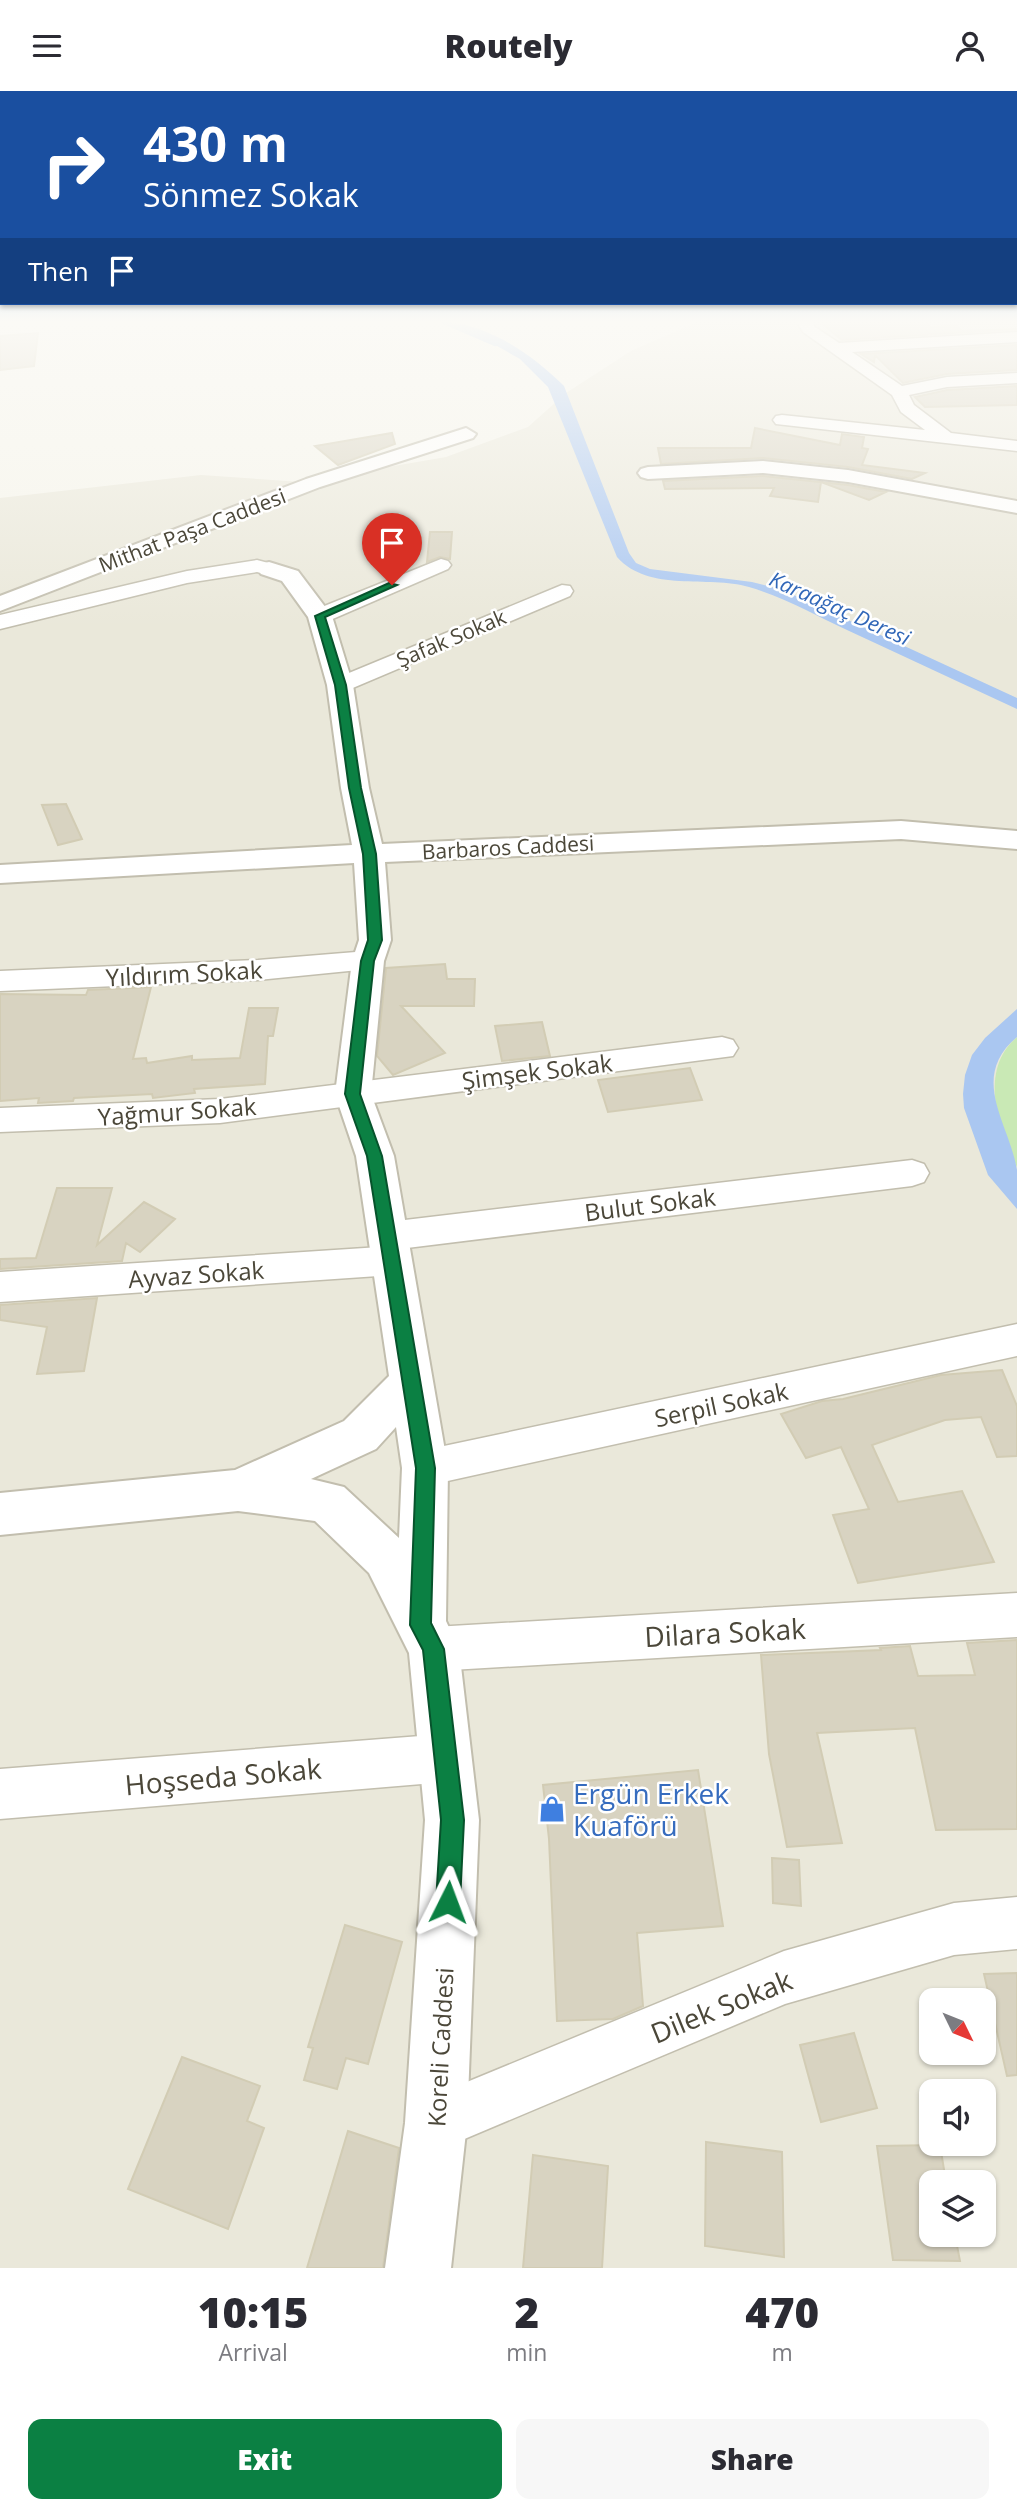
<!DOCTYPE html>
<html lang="en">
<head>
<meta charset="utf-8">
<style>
  :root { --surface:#fff; --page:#f7f7f7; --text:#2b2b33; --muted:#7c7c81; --accent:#0b8043 }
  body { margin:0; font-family:"Open Sans",sans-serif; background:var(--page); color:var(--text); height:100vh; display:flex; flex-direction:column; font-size:26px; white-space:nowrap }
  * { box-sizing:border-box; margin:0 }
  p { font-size:23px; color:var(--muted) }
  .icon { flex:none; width:38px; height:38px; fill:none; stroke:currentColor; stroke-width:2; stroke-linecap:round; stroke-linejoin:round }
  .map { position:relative; height:2177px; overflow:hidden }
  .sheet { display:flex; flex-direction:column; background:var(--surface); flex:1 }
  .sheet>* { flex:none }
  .banner { position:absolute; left:0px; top:0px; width:1018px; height:214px; box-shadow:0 2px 5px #0004; background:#1a4fa0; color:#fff; overflow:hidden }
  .needle { width:46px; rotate:133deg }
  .tools { position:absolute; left:919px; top:1897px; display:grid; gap:14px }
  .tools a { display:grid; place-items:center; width:77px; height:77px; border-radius:14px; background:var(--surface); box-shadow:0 2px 5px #0004; font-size:35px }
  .pin { position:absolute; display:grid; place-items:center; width:60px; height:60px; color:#fff; margin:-72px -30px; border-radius:50% 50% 50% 0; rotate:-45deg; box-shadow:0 0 7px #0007 }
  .pin .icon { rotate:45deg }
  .me { position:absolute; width:77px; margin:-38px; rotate:3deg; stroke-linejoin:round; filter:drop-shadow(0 0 5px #0008) }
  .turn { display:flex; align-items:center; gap:24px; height:147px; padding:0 28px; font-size:32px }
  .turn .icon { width:91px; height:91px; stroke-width:2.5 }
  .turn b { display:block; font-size:49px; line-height:60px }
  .then { display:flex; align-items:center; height:66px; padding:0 28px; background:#0003; gap:14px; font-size:26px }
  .eta { display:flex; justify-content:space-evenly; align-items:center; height:119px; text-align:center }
  .eta b { font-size:42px; font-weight:800; line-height:49px }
  .primary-button { display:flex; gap:14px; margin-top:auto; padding:14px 28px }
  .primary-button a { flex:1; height:80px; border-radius:14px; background:var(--accent); color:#fff; font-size:28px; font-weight:800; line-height:80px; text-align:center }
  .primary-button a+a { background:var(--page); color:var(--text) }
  header { display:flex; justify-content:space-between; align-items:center; height:91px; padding:0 28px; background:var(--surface); font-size:32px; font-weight:800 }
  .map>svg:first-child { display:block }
</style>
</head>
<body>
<header><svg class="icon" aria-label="menu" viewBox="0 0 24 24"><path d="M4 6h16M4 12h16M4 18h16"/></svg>Routely<svg class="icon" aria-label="person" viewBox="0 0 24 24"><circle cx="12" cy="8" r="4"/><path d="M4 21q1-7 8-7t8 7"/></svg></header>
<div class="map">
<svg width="1017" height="2177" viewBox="0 0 1017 2177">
  <rect width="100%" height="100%" fill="#f6f5ec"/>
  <path fill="#eae8da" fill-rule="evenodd" d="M 697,231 L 1017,231 L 1017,2177 L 0,2177 L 0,407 L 201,384 L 301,391 L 446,366 L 528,336 L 566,302 L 631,260 ZM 931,1909 L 984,1909 L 984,1962 L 931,1962 ZM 931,2000 L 984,2000 L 984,2053 L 931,2053 ZM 931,2091 L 984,2091 L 984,2144 L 931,2144 Z"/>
  <path fill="#c9e9b5" d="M 1017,946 L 1017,1076 C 998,1037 978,979 1017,946 Z"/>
  <path fill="#aac7f1" d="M 441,231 C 486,231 533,264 564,295 L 629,462 L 636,472 L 650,478 L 752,491 L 783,499 L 1017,607 L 1017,618 C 960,592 904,565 847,539 C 815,524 783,506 749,496 C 708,484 649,502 617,466 L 548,296 L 520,268 L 476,243 Z
    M 1017,918 L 1017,946 C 968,987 1010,1033 1017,1079 C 1017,1091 1017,1105 1017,1118 L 988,1084 L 964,1017 L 963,1003 L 965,984 L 972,964 L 985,947 Z"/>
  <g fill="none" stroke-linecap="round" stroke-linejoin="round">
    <path stroke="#aac7f1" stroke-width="4.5" d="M 444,231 L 495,253"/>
  </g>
  <path fill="#d8d3c1" stroke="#d2ccb4" stroke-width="2" d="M 820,231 L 926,231 L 930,236 L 957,235 L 962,240 L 1017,238 L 842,249 Z
    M 38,242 L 34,275 L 0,279 L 0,245 Z
    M 1017,254 L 1017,279 L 947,283 L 903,292 L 875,264 L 874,271 L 861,263 Z
    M 1017,295 L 1017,314 L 925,316 L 915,306 L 947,299 Z
    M 755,337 L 840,354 L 842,343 L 864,346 L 862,357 L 868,358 L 862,374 L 925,382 L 912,388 L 848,376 L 763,367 L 661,373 L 658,357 L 751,357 Z
    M 392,342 L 395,353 L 338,374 L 315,355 Z
    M 763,385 L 848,394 L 886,401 L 869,409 L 821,391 L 818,411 L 770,405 L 774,397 L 665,398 L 663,390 Z
    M 430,441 L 452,441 L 450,468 L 440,466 L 427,471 Z
    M 66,713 L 82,748 L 58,754 L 42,714 Z
    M 445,873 L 447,888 L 475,888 L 474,915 L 401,915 L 445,962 L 393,984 L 377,965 L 386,877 Z
    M 151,896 L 133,968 L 146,967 L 147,972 L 192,965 L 192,969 L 240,967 L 249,917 L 278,917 L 273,945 L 268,945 L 265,993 L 194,998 L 195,1002 L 153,1007 L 152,1003 L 74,1007 L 73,1010 L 38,1012 L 39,1007 L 0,1010 L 0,903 L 86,904 L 88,899 Z
    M 542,931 L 550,965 L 502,970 L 495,935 Z
    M 690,977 L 702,1009 L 608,1021 L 598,989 Z
    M 57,1097 L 112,1097 L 97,1154 L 144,1111 L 175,1128 L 140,1161 L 126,1152 L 122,1170 L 0,1178 L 0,1168 L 36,1167 Z
    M 97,1207 L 84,1280 L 37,1283 L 47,1236 L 0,1229 L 0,1214 Z
    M 1002,1279 L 1017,1315 L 1017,1365 L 997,1366 L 981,1326 L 945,1329 L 872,1354 L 898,1411 L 962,1400 L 994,1471 L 858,1492 L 833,1424 L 869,1418 L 841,1356 L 806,1367 L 781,1323 L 822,1310 L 843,1308 L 941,1284 Z
    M 1017,1549 L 1017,1738 L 936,1739 L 915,1637 L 817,1642 L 842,1752 L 787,1756 L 769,1663 L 761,1564 L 881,1559 L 880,1557 L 910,1555 L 918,1585 L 975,1584 L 967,1552 Z
    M 698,1679 L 723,1835 L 637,1842 L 643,1915 L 613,1928 L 557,1930 L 549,1748 L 543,1694 Z
    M 772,1767 L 799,1769 L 801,1815 L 773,1812 Z
    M 345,1834 L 402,1851 L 368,1973 L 346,1967 L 337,1998 L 304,1989 L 313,1957 L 308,1956 Z
    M 1017,1882 L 1017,1984 L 1007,1985 L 984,1883 Z
    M 854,1942 L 877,2017 L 821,2031 L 800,1954 Z
    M 182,1966 L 260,1995 L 247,2030 L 264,2037 L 228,2138 L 128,2098 Z
    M 348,2040 L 399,2057 L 383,2177 L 307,2177 Z
    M 706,2051 L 782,2061 L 784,2166 L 705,2155 Z
    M 940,2054 L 946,2091 L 931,2091 L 931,2144 L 955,2144 L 960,2170 L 893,2169 L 877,2055 Z
    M 533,2064 L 608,2075 L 602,2177 L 523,2177 Z"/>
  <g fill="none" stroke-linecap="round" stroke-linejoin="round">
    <g stroke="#c2beae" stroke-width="3">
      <path id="minor" d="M 797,231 L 812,231 L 815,236 L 839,252 L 1017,241 L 1017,251 L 852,261 L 902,295 L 947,286 L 1017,282 L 1017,292 L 947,296 L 909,304 L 914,314 L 951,342 L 1017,350 L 1017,360 L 776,333 L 773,329 L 776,325 L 782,324 L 925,339 L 901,321 L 892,304 L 803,241 Z
        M 441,468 L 448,470 L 451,474 L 448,478 L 328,530 L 312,530 L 309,525 L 312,520 Z
        M 257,469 L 276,474 L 279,478 L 276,482 L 269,484 L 257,481 L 187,492 L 0,538 L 0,524 L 187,480 Z
        M 562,494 L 570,495 L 573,500 L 570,505 L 348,599 L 332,599 L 328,594 L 332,589 Z
        M 368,860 L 379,863 L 383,870 L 379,877 L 258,889 L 0,900 L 0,880 L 258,869 Z
        M 722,946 L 733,949 L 738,957 L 733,965 L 220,1032 L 0,1041 L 0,1017 L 220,1008 Z
        M 912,1069 L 924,1073 L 929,1082 L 924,1091 L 912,1095 L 399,1158 L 406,1160 L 411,1170 L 406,1180 L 393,1184 L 0,1211 L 0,1181 L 380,1156 L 375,1155 L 370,1145 L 375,1135 L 388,1131 Z
        M 1017,1233 L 1017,1265 L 425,1395 L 410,1390 L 404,1377 L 410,1364 L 425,1359 Z
        M 1017,1502 L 1017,1546 L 434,1580 L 418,1574 L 411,1558 L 418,1542 L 434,1536 Z
        M 446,1643 L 463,1650 L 470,1667 L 463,1684 L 446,1691 L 0,1728 L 0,1678 Z
        M 1017,1806 L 1017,1858 L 954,1864 L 785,1913 L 436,2060 L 416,2052 L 408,2032 L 416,2012 L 784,1860 L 954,1812 Z"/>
    </g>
    <g stroke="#c2beae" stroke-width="4">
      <path id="tertiary" d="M 466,337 L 476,343 L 473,347 L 320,396 L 0,520 L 0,505 L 306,388 Z
        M 763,370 L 848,379 L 1017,410 L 1017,422 L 848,391 L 763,382 L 648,388 L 641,386 L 638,382 L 641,378 L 648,376 Z
        M 269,471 L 298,480 L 332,525 L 353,594 L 369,697 L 382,753 L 901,730 L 1017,740 L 1017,758 L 901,748 L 385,771 L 391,849 L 384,870 L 371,1003 L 394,1065 L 448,1377 L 446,1530 L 459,1558 L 479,1729 L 467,2032 L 451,2177 L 385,2177 L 405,2032 L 425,1729 L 409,1562 L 369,1482 L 315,1430 L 238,1420 L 0,1444 L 0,1402 L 235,1379 L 344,1330 L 389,1285 L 356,1065 L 335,1003 L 352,870 L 359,849 L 354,772 L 0,792 L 0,774 L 352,754 L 341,697 L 327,594 L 308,526 L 282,490 L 261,483 L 257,478 L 261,473 ZM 396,1336 L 402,1377 L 399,1447 L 344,1396 L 311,1388 L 376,1358 Z"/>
    </g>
    <use href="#minor" fill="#fff" fill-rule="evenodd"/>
    <use href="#tertiary" fill="#fff" fill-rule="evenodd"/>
  </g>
  <linearGradient id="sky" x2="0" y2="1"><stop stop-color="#8fbcec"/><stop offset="0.43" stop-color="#fbfaf6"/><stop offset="1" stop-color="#fbfaf6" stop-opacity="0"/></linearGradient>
  <rect width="1017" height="536" fill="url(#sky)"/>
  <path fill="#0b8043" stroke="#07532c" stroke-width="2" d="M 389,492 L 397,494 L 325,526 L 346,594 L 361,697 L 376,763 L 382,849 L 374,870 L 360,1003 L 382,1065 L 435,1377 L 431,1532 L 444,1558 L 464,1729 L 460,1811 L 456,1820 L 448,1823 L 440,1820 L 436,1811 L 441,1729 L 423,1559 L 410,1534 L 416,1377 L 367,1065 L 345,1003 L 361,870 L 368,849 L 363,763 L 349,697 L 335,594 L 315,525 Z"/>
  <defs>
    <g id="shop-bare" transform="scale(2.1)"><path d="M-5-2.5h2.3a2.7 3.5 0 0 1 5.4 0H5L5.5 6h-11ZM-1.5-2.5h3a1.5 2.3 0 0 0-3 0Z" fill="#3f7fe0" stroke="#fff" stroke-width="2.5" paint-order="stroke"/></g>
  </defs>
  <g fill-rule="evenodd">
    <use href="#shop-bare" x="552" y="1718"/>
  </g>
  <g text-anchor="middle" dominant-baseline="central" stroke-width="5" stroke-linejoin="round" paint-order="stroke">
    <g font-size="21" fill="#4b4739" stroke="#fff">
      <text transform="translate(192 439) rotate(-21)">Mithat Paşa Caddesi</text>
      <text transform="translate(451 547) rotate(-23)">Şafak Sokak</text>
      <text transform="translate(508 756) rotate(-3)">Barbaros Caddesi</text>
    </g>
    <g font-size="21" font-style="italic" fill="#3167b8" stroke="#fff">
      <text transform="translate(840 517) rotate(24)">Karaağaç Deresi</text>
    </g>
    <g font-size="24" fill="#4b4739" stroke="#fff">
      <text transform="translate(184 882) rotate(-3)">Yıldırım Sokak</text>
      <text transform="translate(537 980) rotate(-7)">Şimşek Sokak</text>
      <text transform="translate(177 1020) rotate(-4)">Yağmur Sokak</text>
      <text transform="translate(650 1113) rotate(-7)">Bulut Sokak</text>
      <text transform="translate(196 1183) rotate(-4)">Ayvaz Sokak</text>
      <text transform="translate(721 1313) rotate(-12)">Serpil Sokak</text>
      <text transform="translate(440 1956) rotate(-87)">Koreli Caddesi</text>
    </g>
    <g font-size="28" fill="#4b4739" stroke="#fff">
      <text transform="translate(725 1541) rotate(-3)">Dilara Sokak</text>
      <text transform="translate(223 1685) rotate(-5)">Hoşseda Sokak</text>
      <text transform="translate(721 1915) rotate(-22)">Dilek Sokak</text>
    </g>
    <g font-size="28" fill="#366cbe" stroke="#fff" text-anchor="start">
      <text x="573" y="1702">Ergün Erkek<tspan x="573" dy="32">Kuaförü</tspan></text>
    </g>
  </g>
</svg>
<div class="tools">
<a><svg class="needle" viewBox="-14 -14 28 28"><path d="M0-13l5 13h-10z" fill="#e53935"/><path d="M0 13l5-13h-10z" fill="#7c7c81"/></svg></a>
<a><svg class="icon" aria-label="sound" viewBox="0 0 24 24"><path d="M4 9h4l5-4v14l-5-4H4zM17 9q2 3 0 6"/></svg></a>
<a><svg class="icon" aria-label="layers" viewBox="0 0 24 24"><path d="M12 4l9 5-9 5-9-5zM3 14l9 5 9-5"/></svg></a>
</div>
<div class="pin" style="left:392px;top:494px;background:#d93025"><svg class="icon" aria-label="arrive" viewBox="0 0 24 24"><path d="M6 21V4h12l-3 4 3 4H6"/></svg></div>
<svg class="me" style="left:448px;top:1811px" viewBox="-20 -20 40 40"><path d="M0-17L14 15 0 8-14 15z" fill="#0b8043" stroke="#fff" stroke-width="4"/></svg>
<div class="banner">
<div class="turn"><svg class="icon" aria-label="right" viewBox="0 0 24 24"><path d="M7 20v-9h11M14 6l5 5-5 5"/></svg><div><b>430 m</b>Sönmez Sokak</div></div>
<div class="then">Then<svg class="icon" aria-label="arrive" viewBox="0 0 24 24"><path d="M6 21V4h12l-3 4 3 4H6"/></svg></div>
</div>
</div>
<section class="sheet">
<div class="eta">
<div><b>10:15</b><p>Arrival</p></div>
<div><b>2</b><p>min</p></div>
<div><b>470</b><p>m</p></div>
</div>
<div class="primary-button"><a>Exit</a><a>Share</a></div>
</section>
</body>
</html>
